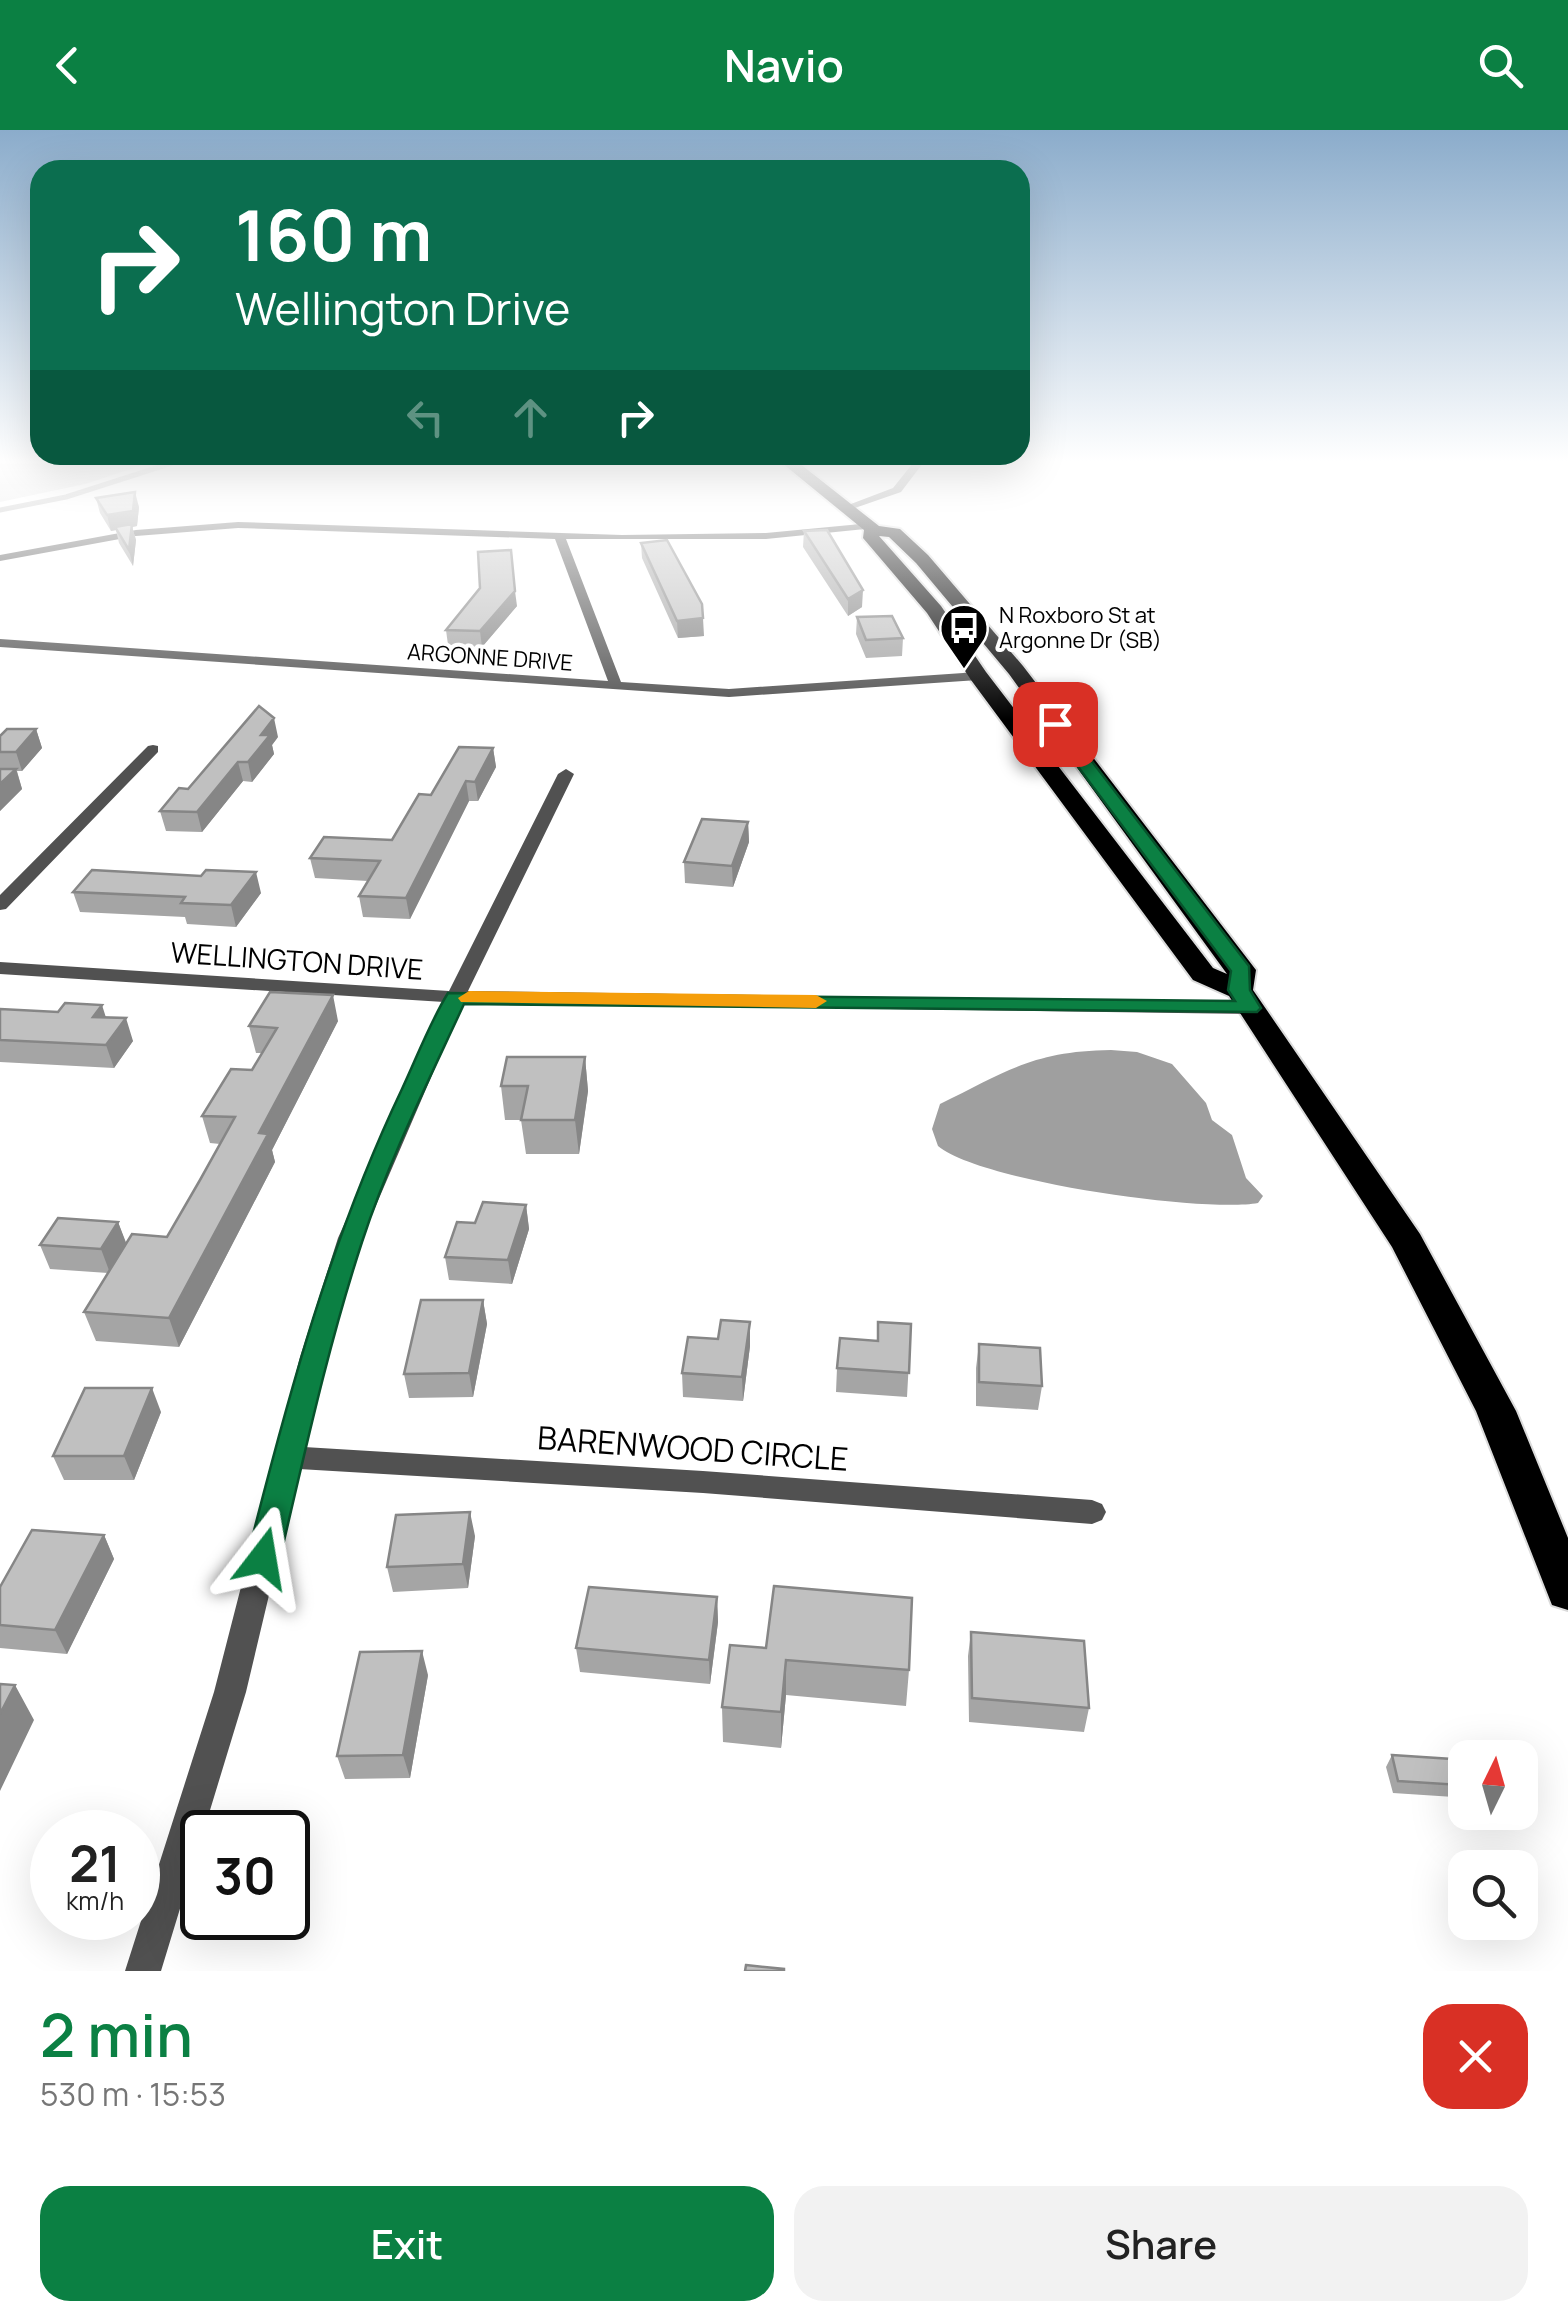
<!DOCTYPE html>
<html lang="en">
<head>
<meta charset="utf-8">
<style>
  :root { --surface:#fff; --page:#f2f2f2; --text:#222; --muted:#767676; --accent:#0b8043 }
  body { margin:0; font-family:Manrope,sans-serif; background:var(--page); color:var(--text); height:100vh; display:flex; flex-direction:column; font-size:38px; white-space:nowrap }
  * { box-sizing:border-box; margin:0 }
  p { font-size:32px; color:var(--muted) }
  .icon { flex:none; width:55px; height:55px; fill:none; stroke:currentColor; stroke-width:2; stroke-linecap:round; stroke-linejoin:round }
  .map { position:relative; height:1841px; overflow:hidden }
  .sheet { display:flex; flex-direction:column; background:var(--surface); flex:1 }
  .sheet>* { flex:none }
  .hud { position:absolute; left:30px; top:30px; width:1000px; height:305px; border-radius:30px; box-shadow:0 10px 40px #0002; background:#0b6e4f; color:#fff; overflow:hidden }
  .needle { width:65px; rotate:5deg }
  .buttons { position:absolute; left:1448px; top:1610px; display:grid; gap:20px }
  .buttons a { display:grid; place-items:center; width:90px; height:90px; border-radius:20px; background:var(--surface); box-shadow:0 10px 40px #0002; font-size:50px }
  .speed { position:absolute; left:30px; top:1680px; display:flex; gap:20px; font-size:50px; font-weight:700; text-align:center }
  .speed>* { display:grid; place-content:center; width:130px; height:130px; border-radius:50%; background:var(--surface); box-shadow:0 10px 40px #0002; line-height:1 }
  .speed small { font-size:25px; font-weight:400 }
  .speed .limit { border:5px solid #111; border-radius:15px; background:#fff; color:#111 }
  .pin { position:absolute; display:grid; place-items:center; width:85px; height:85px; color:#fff; margin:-42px; border-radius:20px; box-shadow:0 5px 15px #0006 }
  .me { position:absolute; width:110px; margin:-55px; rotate:14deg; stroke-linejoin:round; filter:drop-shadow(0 0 8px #0008) }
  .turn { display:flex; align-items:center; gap:35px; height:210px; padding:0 40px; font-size:45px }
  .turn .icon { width:130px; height:130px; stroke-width:2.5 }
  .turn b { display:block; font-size:70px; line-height:85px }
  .lanes { display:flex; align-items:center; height:95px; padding:0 40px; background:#0003; justify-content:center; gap:50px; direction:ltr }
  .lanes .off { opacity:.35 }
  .round { display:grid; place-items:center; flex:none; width:105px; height:105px; border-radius:30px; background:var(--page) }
  .summary { display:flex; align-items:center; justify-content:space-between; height:170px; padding:0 40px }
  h1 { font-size:60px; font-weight:600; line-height:75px; color:var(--accent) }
  .action { display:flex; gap:20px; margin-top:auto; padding:20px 40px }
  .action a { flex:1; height:115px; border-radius:30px; background:var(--accent); color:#fff; font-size:40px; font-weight:600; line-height:115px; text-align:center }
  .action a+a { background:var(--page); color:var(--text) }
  header { display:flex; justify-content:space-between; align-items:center; height:130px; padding:0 40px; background:var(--accent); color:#fff; font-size:45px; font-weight:600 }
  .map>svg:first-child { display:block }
</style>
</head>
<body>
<header><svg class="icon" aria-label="back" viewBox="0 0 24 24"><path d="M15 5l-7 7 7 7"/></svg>Navio<svg class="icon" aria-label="search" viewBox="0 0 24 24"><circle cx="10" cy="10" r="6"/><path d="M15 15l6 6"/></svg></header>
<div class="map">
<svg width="1568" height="1841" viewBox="0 0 1568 1841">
  <rect width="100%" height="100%" fill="#fff"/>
  <path fill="#d8d8d8" d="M 0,333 L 149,333 L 85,354 L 0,372 Z"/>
  <path fill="#9f9f9f" d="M 1111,920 L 1137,922 L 1172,934 L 1206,973 L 1212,990 L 1232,1005 L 1246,1048 L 1263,1066 L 1258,1073 C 1203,1083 979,1051 938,1016 L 932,999 L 940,974 C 1007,941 1034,921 1111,920 Z"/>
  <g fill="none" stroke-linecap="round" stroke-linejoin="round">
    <path stroke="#9f9f9f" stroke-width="5" d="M 0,380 L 66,367 L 172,333"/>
    <g stroke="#dbdbdb" stroke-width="4">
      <path id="highway" d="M 782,333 L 799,333 L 879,396 L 900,399 L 928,425 L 1023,536 L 1256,840 L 1253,860 L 1420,1104 L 1516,1281 L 1568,1408 L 1568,1480 L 1552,1475 L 1476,1281 L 1392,1117 L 1229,866 L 1193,850 L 971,550 L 927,483 L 863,408 L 864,400 ZM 879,406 L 889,407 L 916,433 L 1009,544 L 1227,844 L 1213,838 L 986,542 L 941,476 Z"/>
    </g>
    <path fill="#515151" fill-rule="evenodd" d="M 913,333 L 923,333 L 901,362 L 852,379 L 843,377 L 893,358 Z
      M 238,392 L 622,405 L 766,403 L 871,393 L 876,396 L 875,398 L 766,409 L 566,409 L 621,552 L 729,559 L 978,542 L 985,546 L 978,550 L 729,567 L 0,517 L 0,509 L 608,551 L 555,409 L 238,398 L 136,406 L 0,431 L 0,425 L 136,400 Z
      M 153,615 L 158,616 L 158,622 L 6,779 L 0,780 L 0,765 L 148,616 Z
      M 566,639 L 574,644 L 468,861 L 1250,872 L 1260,878 L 1250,884 L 463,873 L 362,1108 L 326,1227 L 304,1317 L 703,1341 L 1092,1370 L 1102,1374 L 1106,1382 L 1102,1390 L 1092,1394 L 703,1363 L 299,1339 L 246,1562 L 161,1841 L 125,1841 L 214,1562 L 300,1227 L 338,1108 L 444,872 L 0,844 L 0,832 L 449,861 L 558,644 Z"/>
    <use href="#highway" fill="#000" fill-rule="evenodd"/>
  </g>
  <path fill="#a5a5a5" d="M 96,368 L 139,377 L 137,396 L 132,397 L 136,410 L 133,436 L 119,413 L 116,400 L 111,401 L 100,383 Z
    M 804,401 L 862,477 L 848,486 L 803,417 Z
    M 641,413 L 704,506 L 678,508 L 642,428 Z
    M 480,458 L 517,476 L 482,517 L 448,515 L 446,500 Z
    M 857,487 L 903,508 L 902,526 L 866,528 L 856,504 Z
    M 36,599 L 42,618 L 22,641 L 17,641 L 22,659 L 0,681 L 0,622 Z
    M 278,607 L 272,615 L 274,624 L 252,652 L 243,651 L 202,702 L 166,701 L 160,681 L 188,659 Z
    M 493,618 L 496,637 L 478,671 L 469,671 L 410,789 L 363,787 L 359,766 L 368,751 L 315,748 L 310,728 L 392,710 L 431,665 Z
    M 748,692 L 749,712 L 733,757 L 685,753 L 684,732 Z
    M 73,762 L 261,763 L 236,797 L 187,794 L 185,787 L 80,782 Z
    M 0,879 L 106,887 L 133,911 L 114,938 L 0,932 Z
    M 338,891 L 272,1020 L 275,1032 L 179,1217 L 96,1211 L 84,1182 L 108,1143 L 50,1139 L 40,1115 L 118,1092 L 126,1114 L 167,1107 L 220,1014 L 210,1013 L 202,986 L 252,940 L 262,923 L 256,923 L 249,896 Z
    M 585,927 L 588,961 L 579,1024 L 526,1024 L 521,990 L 505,990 L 501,956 Z
    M 526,1075 L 529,1099 L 512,1154 L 449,1150 L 445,1127 Z
    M 483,1170 L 487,1194 L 473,1267 L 409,1268 L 404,1244 Z
    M 750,1192 L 750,1216 L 743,1271 L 683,1267 L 682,1243 L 718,1209 Z
    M 911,1194 L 907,1267 L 836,1262 L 837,1238 L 878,1211 Z
    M 979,1214 L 1042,1256 L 1038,1280 L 976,1276 L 976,1238 Z
    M 161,1282 L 134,1350 L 64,1350 L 53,1326 Z
    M 104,1405 L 114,1429 L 67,1524 L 0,1518 L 0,1457 Z
    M 475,1406 L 468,1458 L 393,1462 L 387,1437 Z
    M 717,1467 L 718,1492 L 710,1554 L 580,1542 L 576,1518 Z
    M 971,1502 L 1089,1578 L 1084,1602 L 969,1592 L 968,1526 Z
    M 730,1515 L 909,1540 L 906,1576 L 786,1565 L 781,1618 L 723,1612 L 722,1577 Z
    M 428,1545 L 410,1648 L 345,1649 L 337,1626 Z
    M 1392,1625 L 1460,1655 L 1454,1667 L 1393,1663 L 1386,1637 Z"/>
  <path fill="#868686" d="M 135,362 L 139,377 L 137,396 L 132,397 L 136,410 L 133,436 L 129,420 L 131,397 L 111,401 L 107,385 Z
    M 863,460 L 862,477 L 848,486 L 848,469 Z
    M 515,461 L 517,476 L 482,517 L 480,501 Z
    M 703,488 L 704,506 L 678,508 L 677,491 Z
    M 274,588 L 278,607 L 272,615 L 274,624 L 252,652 L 248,632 L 261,605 Z
    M 36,599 L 42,618 L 22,641 L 16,622 Z
    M 493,618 L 496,637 L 478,671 L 475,652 Z
    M 238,632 L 243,651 L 202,702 L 197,682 Z
    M 16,639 L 22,659 L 0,681 L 0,654 Z
    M 466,651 L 469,671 L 410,789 L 406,768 Z
    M 748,692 L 749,712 L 733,757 L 732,736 Z
    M 256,742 L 261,763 L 236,797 L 231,775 Z
    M 333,865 L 338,891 L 272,1020 L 275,1032 L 179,1217 L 169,1188 L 259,1003 Z
    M 102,875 L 109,897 L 93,887 Z
    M 126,888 L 133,911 L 114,938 L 106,915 Z
    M 585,927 L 588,961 L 579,1024 L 575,990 Z
    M 526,1075 L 529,1099 L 512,1154 L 508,1130 Z
    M 118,1092 L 127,1115 L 110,1143 L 101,1119 Z
    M 483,1170 L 487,1194 L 473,1267 L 469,1243 Z
    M 750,1192 L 750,1216 L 743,1271 L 742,1247 Z
    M 152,1258 L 161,1282 L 134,1350 L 124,1326 Z
    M 470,1382 L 475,1406 L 468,1458 L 463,1434 Z
    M 104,1405 L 114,1429 L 67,1524 L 55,1500 Z
    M 717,1467 L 718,1492 L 710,1554 L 709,1530 Z
    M 422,1521 L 428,1545 L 410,1648 L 403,1625 Z
    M 786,1530 L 786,1565 L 781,1618 L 781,1582 Z
    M 15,1555 L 34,1590 L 0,1661 L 0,1584 Z"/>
  <path fill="#c0c0c0" stroke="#868686" stroke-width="2.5" d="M 135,362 L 133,381 L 107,385 L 96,368 Z
    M 132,394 L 129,420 L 115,397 Z
    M 827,400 L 863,460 L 848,469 L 804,401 Z
    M 667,410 L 702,474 L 703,488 L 677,491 L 641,413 Z
    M 511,420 L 515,461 L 480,501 L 446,500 L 480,458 L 478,422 Z
    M 892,486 L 903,508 L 866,510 L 857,487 Z
    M 259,576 L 274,588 L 261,605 L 270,605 L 248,632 L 238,632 L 197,682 L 160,681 L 179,658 L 188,659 Z
    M 7,599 L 36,599 L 16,622 L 0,622 L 0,606 Z
    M 459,617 L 493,618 L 475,652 L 466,651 L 406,768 L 359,766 L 380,731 L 310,728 L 324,707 L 392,710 L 419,664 L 431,665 Z
    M 0,639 L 16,639 L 0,654 Z
    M 702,689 L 748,692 L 732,736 L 684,732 Z
    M 92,740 L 201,746 L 206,740 L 256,742 L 231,775 L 181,773 L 185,767 L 73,762 Z
    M 270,862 L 333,865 L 259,1003 L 268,1004 L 169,1188 L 84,1182 L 132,1104 L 167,1107 L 200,1050 L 235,987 L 202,986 L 231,939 L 252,940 L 277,898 L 249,896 Z
    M 65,873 L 102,875 L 93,887 L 126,888 L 106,915 L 0,910 L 0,879 L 58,882 Z
    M 507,927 L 585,927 L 575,990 L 521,990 L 528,956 L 501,956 Z
    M 483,1072 L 526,1075 L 508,1130 L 445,1127 L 457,1092 L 475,1093 Z
    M 58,1088 L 118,1092 L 101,1119 L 40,1115 Z
    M 421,1170 L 483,1170 L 469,1243 L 404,1244 Z
    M 721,1190 L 750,1192 L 742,1247 L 682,1243 L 688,1207 L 718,1209 Z
    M 878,1192 L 911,1194 L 909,1243 L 837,1238 L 840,1208 L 878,1211 Z
    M 979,1214 L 1040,1218 L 1042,1256 L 979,1252 Z
    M 85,1258 L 152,1258 L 124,1326 L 53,1326 Z
    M 470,1382 L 463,1434 L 387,1437 L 396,1385 Z
    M 32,1400 L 104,1405 L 55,1500 L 0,1495 L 0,1457 Z
    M 774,1456 L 912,1468 L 909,1540 L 786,1530 L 781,1582 L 722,1577 L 730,1515 L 766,1518 Z
    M 589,1457 L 717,1467 L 709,1530 L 576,1518 Z
    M 971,1502 L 1084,1511 L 1089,1578 L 972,1568 Z
    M 422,1521 L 403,1625 L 337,1626 L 360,1522 Z
    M 0,1554 L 15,1555 L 0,1584 Z
    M 1392,1625 L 1452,1629 L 1460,1655 L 1398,1651 Z
    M 746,1835 L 784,1839 L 784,1841 L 745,1841 Z"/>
  <linearGradient id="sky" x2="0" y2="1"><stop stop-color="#8baccb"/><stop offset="0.56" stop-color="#fff"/><stop offset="1" stop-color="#fff" stop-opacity="0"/></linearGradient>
  <rect width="1568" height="591" fill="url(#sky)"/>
  <path fill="#0b8043" stroke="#07532c" stroke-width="2.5" d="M 1049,591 L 1061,591 L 1249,836 L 1250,860 L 1261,878 L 1257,882 L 464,874 C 428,952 389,1030 362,1112 C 328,1216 305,1322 280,1428 L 275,1438 L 263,1442 L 252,1438 L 247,1428 C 288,1266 330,1110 402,959 C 417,927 430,892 448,863 L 1235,871 L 1228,860 L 1231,841 L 1049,598 Z"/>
  <path fill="#f59e0b" d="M 469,861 L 816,865 L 827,871 L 816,878 L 461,872 L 458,868 Z"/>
  <defs>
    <g id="bus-pin" transform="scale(2.5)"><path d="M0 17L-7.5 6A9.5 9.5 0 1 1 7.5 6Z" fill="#000" stroke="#fff"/><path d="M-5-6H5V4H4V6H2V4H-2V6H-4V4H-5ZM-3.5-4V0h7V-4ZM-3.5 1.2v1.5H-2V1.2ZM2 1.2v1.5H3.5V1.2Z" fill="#fff"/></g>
  </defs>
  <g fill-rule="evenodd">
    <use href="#bus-pin" x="964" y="498"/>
  </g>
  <g text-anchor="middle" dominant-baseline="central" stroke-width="8" stroke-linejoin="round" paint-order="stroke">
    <g font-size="22" fill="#000" stroke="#fff" text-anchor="start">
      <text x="999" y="485">N Roxboro St at<tspan x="999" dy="25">Argonne Dr (SB)</tspan></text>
    </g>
    <g font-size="22" fill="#000" stroke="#fff">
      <text transform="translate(490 527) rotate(4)">ARGONNE DRIVE</text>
    </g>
    <g font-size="28" fill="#000" stroke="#fff">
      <text transform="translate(297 830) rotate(4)">WELLINGTON DRIVE</text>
    </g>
    <g font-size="32" fill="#000" stroke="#fff">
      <text transform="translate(693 1318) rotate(4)">BARENWOOD CIRCLE</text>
    </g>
  </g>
</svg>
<div class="buttons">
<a><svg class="needle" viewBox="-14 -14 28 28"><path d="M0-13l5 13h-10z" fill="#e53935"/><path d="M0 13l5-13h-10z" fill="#767676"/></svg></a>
<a><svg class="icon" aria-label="search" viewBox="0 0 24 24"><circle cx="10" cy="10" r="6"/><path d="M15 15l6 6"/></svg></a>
</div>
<div class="speed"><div>21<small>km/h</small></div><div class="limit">30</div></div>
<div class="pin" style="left:1055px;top:594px;background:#d93025"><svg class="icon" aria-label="arrive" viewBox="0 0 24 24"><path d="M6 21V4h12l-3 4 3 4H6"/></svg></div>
<svg class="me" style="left:263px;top:1428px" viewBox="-20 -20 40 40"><path d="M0-17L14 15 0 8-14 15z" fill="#0b8043" stroke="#fff" stroke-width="4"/></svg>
<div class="hud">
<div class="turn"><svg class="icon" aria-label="right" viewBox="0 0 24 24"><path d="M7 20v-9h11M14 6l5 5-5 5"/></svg><div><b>160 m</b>Wellington Drive</div></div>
<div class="lanes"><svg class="icon off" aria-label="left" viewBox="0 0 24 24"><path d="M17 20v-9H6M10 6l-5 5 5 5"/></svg><svg class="icon off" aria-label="ahead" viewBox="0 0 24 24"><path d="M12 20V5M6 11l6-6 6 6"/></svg><svg class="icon" aria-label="right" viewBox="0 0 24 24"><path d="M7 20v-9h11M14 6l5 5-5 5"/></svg></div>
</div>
</div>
<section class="sheet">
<div class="summary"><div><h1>2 min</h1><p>530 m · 15:53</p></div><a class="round" style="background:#d93025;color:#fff"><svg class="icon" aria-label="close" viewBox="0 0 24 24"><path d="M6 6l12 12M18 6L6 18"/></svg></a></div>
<div class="action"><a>Exit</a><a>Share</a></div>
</section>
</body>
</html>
